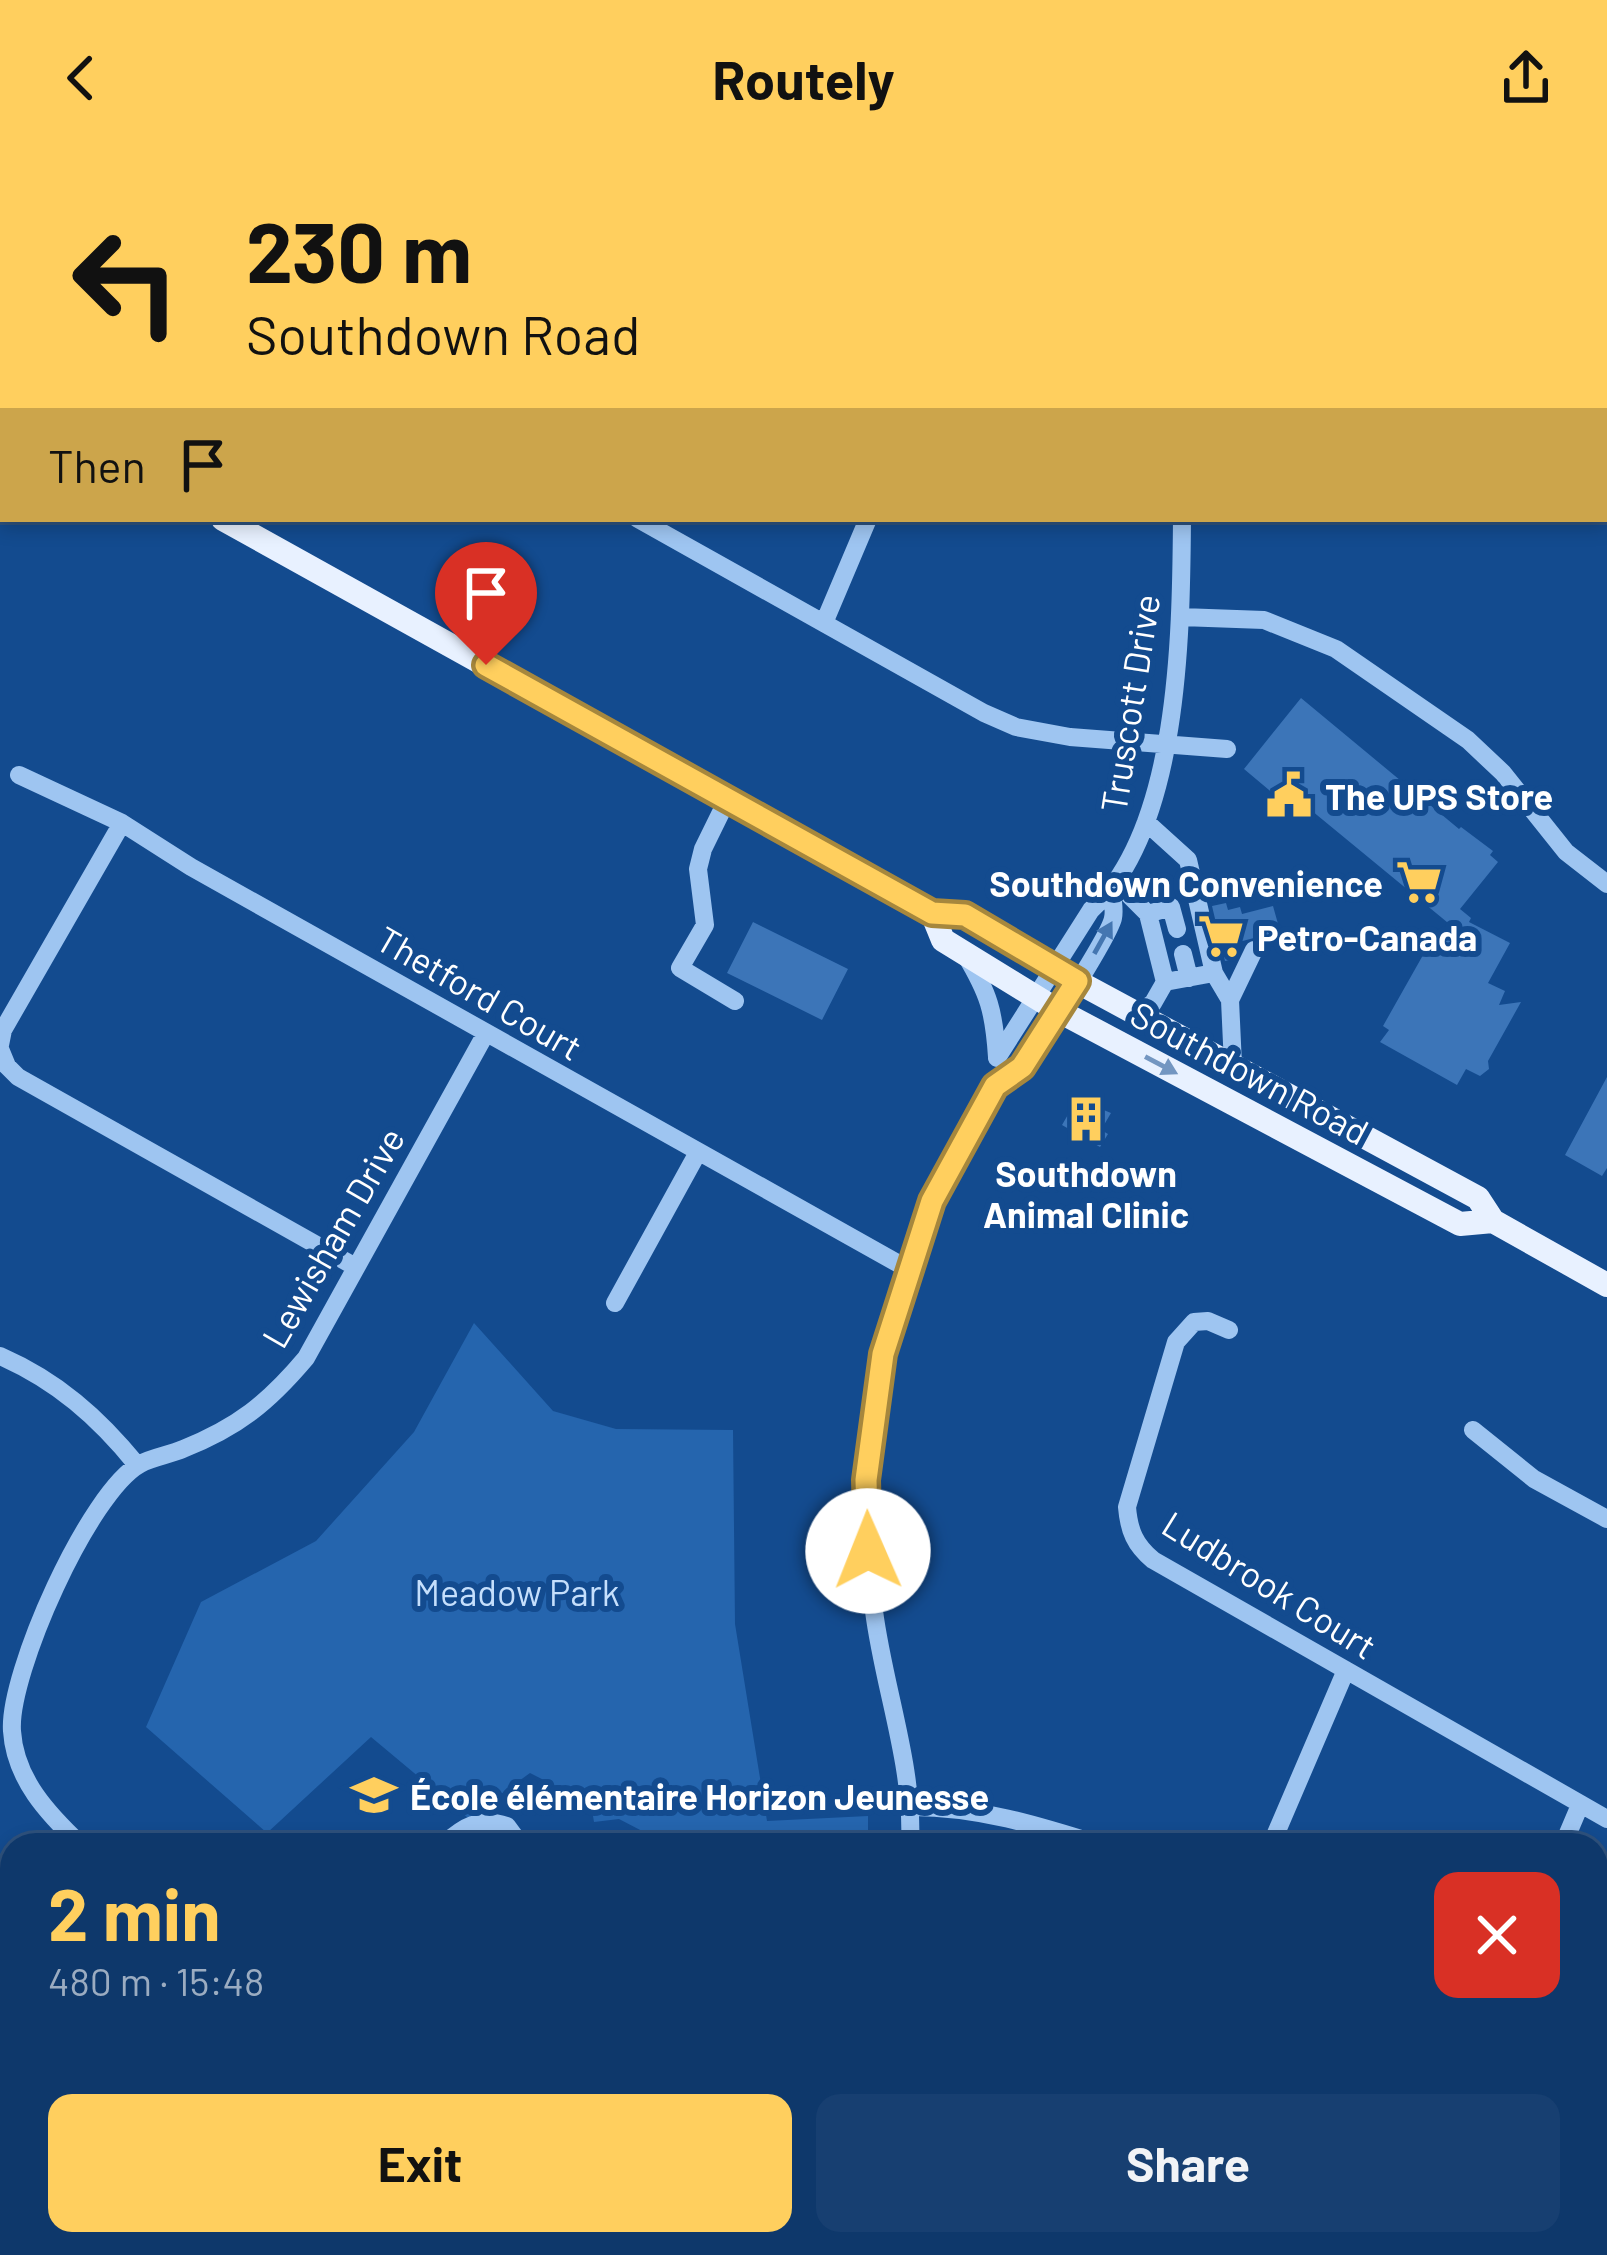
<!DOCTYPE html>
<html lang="en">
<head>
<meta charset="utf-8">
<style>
  :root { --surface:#0e386b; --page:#173f71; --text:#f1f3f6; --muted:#9bacc1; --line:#2e527e; --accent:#ffcf5e }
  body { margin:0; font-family:Barlow,sans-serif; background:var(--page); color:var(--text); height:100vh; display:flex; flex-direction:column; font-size:45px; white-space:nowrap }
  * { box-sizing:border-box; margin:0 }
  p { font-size:39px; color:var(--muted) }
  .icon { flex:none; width:66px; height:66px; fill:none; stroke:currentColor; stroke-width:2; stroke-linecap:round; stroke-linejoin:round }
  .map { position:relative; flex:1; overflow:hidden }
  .side { position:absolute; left:0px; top:1677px; width:1608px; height:423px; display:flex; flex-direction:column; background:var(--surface); border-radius:36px 36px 0 0; box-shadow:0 6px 18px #0003,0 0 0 3px var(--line) }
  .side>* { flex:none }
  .guide { position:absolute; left:0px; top:0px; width:1608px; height:366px; box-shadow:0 6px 18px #0003,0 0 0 3px var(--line); background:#ffcf5e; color:#111; overflow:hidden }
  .pin { position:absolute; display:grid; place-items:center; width:102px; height:102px; color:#fff; margin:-123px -51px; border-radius:50% 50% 50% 0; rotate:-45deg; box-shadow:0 0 12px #0007 }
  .pin .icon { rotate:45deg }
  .me { position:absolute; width:132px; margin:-66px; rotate:359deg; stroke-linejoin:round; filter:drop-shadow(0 0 9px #0008) }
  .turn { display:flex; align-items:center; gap:42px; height:252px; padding:0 48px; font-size:54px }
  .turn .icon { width:156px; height:156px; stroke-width:2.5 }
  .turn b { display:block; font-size:84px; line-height:102px }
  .then { display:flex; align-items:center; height:114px; padding:0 48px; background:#0003; gap:24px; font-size:45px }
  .round { display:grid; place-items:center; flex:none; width:126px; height:126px; border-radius:24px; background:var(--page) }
  .overview { display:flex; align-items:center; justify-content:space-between; height:204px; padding:0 48px }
  h1 { font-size:72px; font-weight:700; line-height:90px; color:var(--accent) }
  .button { display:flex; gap:24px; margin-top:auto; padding:24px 48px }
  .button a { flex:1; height:138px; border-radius:24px; background:var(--accent); color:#111; font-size:48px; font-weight:700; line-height:138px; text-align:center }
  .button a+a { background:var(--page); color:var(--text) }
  header { display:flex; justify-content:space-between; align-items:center; height:156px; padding:0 48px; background:var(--accent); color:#111; font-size:54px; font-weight:700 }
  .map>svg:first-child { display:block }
</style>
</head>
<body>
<header><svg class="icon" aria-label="back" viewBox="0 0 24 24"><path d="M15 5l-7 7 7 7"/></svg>Routely<svg class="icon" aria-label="share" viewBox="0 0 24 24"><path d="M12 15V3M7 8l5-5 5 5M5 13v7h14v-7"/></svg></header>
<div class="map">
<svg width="1607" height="2099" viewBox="0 0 1607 2099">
  <rect width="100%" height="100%" fill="#134b8f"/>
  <path fill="#2565ae" d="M 474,1167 L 553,1255 L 616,1273 L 733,1274 L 735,1468 L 767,1665 L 868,1660 L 868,1689 L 669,1689 L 619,1663 L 594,1666 L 591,1648 L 530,1617 L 468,1662 L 371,1581 L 267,1677 L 146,1571 L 201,1446 L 316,1385 L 414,1276 Z
    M 1596,1984 L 1607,1990 L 1607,2099 L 1134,2099 L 1139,2088 L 1596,2088 Z"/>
  <path fill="#3c75b8" d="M 1301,542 L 1459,673 L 1461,671 L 1493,695 L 1490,699 L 1498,706 L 1460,753 L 1471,762 L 1469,766 L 1510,787 L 1488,827 L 1505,835 L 1499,849 L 1521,846 L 1488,905 L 1489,913 L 1480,920 L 1466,913 L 1457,929 L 1380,886 L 1389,874 L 1383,870 L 1427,792 L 1439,799 L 1453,771 L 1306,650 L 1299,659 L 1244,613 Z
    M 1226,747 L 1228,754 L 1240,751 L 1242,758 L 1273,750 L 1280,775 L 1235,787 L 1235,803 L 1225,805 L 1212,750 Z
    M 753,766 L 848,813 L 822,864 L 727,817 Z
    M 1607,921 L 1607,1012 L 1602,1020 L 1565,999 Z
    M 1077,943 L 1111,957 L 1101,974 L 1108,978 L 1100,991 L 1062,969 Z"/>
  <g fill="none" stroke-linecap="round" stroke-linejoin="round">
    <path stroke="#9ec5f1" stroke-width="18" d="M 13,0 L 15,3
      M 930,0 L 930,3
      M 1184,0 L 1184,3
      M 1601,0 L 1607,4
      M 307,3 L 309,0
      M 600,3 L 602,0
      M 1605,41 L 1607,37
      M 1605,291 L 1607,292
      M 638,363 L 984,557 L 1016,571 L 1070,581 L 1227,593
      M 1181,461 L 1264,464 L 1336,493 L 1468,584 L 1503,617 L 1566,696 L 1607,728
      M 824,467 L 868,363
      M 19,619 L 122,667 L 191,711 L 908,1113
      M 728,642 L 703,693 L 698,713 L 705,769 L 680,812 L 735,845
      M 1146,666 L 1188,704 L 1214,817
      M 1116,726 L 1148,758 L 1165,826
      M 1148,758 L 1171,751 L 1177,773
      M 965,798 C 989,838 994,855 997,901
      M 1183,798 L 1189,822
      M 1230,844 L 1254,794
      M 1138,857 L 1153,847 L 1165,826 L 1214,817 L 1230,844 L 1233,909
      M 0,889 L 3,874 L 122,667
      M 0,893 L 7,910 L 18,921 L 354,1110
      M 997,902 L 1091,754 C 1180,673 1181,477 1182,363
      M 615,1147 L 697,998
      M 1229,1174 L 1208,1165 L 1194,1166 L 1176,1186 L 1127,1351 C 1129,1375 1135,1389 1153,1404 L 1607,1663
      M 0,1200 C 57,1225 98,1261 137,1309
      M 1473,1274 L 1534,1323 L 1607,1363
      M 912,1651 C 978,1651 1037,1669 1100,1689
      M 81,1689 C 48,1658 15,1623 12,1575 C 8,1518 89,1336 140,1308 C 153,1301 169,1299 183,1293 C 238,1271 268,1247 306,1202 L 486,877
      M 443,1689 C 464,1670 479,1661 507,1670 L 521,1689
      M 910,1689 C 914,1610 884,1533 874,1455 C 859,1338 872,1225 908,1113 C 926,1058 958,977 994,932 C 1002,923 1015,918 1023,909 C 1037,893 1110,779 1113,762 C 1115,754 1112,742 1112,734
      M 1271,1689 L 1346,1514
      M 1563,1689 L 1580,1649
      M 0,1889 L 12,1894
      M 1596,1953 L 1607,1959
      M 0,2053 L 12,2023
      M 615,2088 L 634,2099
      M 805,2099 L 810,2088
      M 1099,2099 L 1103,2088"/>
    <path stroke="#e8f1ff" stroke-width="24" d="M 0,239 L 3,241
      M 223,363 L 932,757 L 965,759 L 1052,812 L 1478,1042 L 1493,1065 L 1607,1129
      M 932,757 L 943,784 L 1057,854 L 1460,1068 L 1493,1065"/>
  </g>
  <defs><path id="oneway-solid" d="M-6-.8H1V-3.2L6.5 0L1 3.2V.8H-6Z" transform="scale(3)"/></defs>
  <use fill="#4476b1" href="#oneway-solid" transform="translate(1103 782) rotate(-61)"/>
  <use fill="#7396c1" href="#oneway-solid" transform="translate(1161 909) rotate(28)"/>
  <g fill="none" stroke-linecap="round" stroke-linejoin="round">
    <g stroke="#a6873d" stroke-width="30">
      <path id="route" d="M 486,509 L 932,757 L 965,759 L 1077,825 L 1022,911 L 995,930 L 932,1045 L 883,1198 L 866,1324 L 868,1395"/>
    </g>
    <use href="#route" stroke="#ffcf5e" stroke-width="21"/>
  </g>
  <defs>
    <g id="civic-bare" transform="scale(3.6)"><path d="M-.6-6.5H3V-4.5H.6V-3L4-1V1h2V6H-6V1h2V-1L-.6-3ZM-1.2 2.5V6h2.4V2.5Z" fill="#ffcf5e" stroke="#134b8f" stroke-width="2.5" paint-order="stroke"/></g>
    <g id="supermarket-bare" transform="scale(3.6)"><path d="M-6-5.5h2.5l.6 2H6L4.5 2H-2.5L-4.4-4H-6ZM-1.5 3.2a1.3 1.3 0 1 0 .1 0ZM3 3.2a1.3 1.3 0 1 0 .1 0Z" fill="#ffcf5e" stroke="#134b8f" stroke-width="2.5" paint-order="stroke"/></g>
    <g id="building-bare" transform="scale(3.6)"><path d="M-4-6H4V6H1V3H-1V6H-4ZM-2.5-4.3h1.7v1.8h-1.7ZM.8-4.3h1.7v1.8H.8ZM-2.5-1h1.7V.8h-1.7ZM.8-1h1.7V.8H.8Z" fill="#ffcf5e" stroke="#134b8f" stroke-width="2.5" paint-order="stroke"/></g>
    <g id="school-bare" transform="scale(3.6)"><path d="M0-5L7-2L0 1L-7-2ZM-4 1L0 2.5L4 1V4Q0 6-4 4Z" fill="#ffcf5e" stroke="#134b8f" stroke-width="2.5" paint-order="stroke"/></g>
  </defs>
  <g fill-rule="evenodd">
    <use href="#civic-bare" x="1289" y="639"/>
    <use href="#supermarket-bare" x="1419" y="726"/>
    <use href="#supermarket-bare" x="1221" y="780"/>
    <use href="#building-bare" x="1086" y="963"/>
    <use href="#school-bare" x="374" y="1639"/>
  </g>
  <g text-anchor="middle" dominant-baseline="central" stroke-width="12" stroke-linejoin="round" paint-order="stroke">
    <g font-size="36" fill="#fff" stroke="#134b8f">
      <text transform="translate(1129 547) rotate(-81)">Truscott Drive</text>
      <text transform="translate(480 836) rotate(30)">Thetford Court</text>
      <text transform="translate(1250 916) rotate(28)">Southdown Road</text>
      <text transform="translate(332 1081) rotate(-60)">Lewisham Drive</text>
      <text transform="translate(1270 1428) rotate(32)">Ludbrook Court</text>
    </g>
    <g font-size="36" font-weight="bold" fill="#fff" stroke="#134b8f" text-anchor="start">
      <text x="1325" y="639">The UPS Store</text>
      <text x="1383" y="726" text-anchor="end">Southdown Convenience</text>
      <text x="1257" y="780">Petro-Canada</text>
      <text x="1086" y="1016" text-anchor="middle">Southdown<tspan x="1086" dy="41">Animal Clinic</tspan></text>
      <text x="410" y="1639">École élémentaire Horizon Jeunesse</text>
    </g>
    <g font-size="36" fill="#c5dffc" stroke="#134b8f">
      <text x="517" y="1435">Meadow Park</text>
    </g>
  </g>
</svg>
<div class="pin" style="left:486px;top:509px;background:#d93025"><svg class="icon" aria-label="arrive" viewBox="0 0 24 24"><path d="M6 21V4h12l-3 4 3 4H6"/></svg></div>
<svg class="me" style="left:868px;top:1395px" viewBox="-20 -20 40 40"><circle r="19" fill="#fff"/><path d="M0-13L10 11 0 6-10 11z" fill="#ffcf5e"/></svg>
<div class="guide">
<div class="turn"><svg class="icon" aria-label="left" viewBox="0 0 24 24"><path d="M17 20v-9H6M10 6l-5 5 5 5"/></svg><div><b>230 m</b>Southdown Road</div></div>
<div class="then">Then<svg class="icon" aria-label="arrive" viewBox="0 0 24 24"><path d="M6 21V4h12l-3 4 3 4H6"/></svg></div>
</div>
<section class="side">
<div class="overview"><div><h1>2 min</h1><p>480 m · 15:48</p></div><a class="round" style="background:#d93025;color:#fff"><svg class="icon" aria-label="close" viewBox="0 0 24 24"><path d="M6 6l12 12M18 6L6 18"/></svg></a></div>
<div class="button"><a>Exit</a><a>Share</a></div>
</section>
</div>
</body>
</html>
